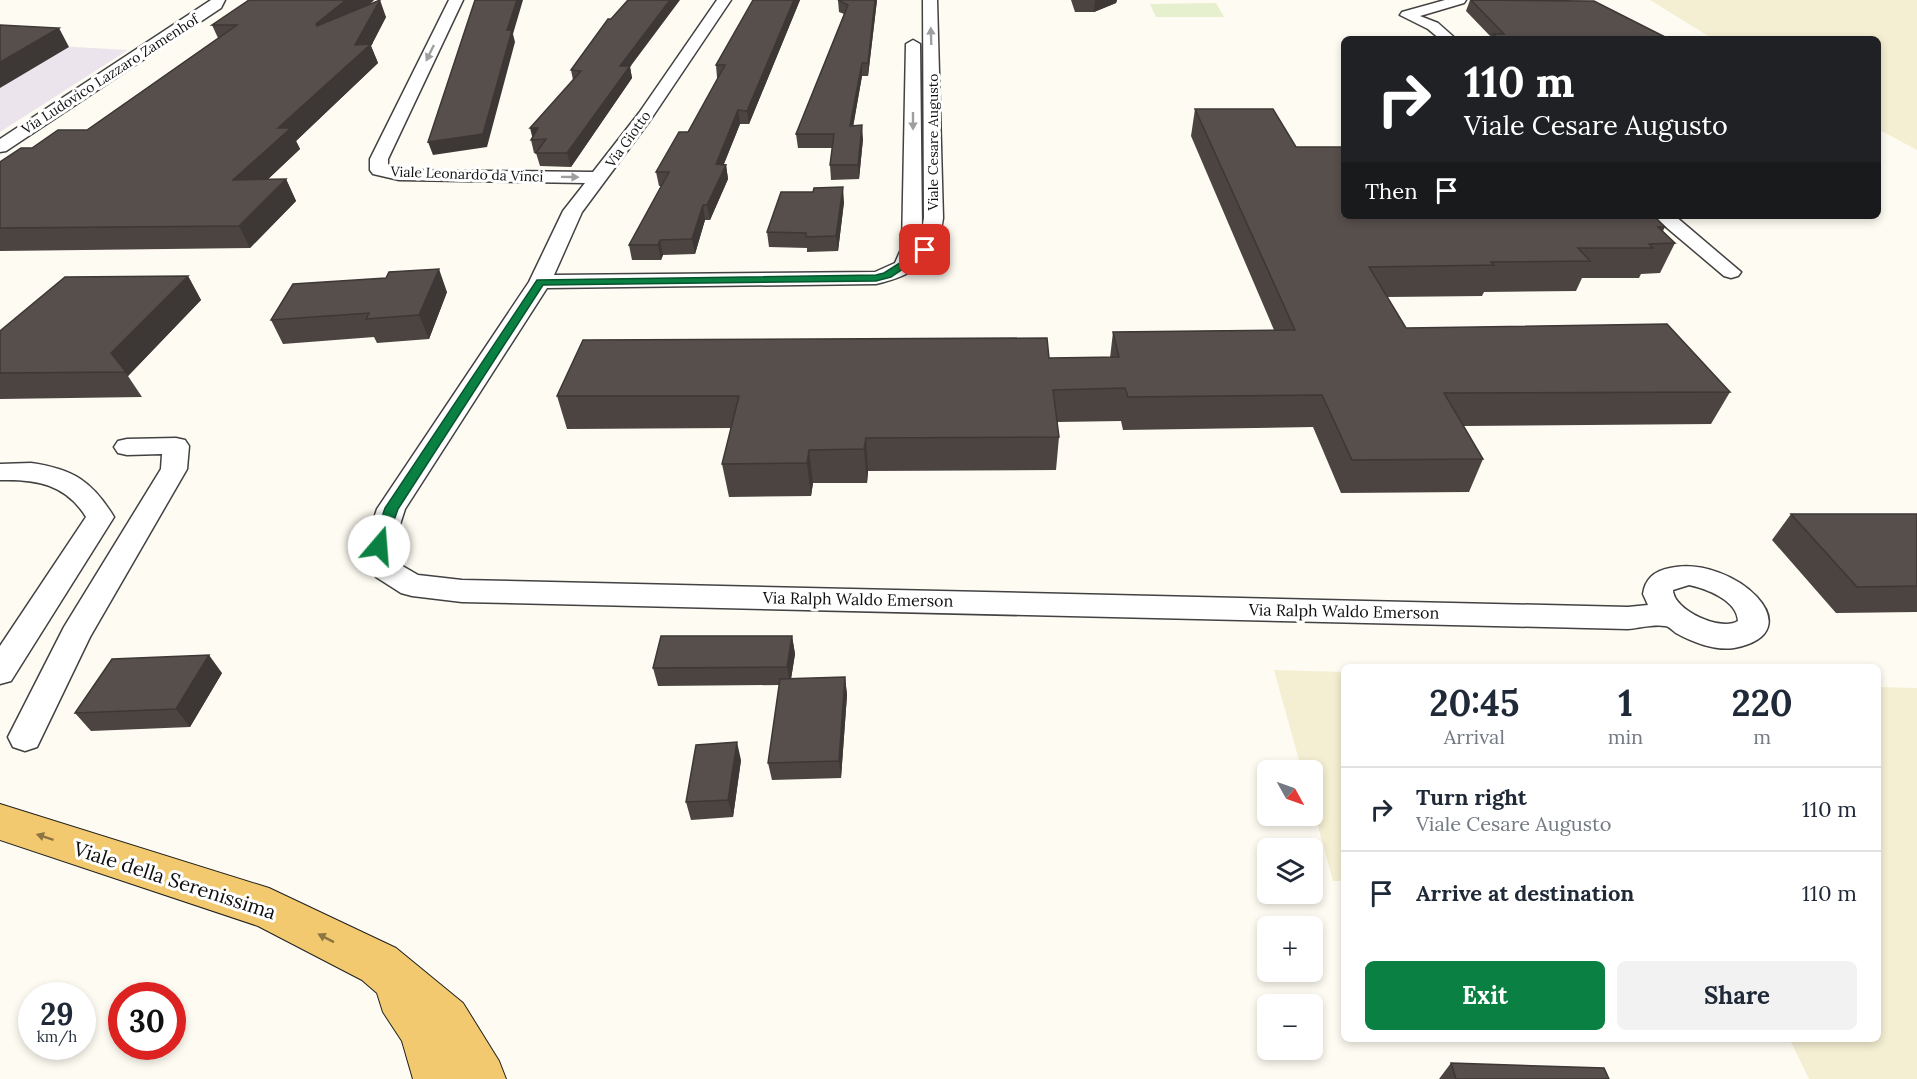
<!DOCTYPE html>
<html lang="en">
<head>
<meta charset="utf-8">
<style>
  :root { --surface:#fff; --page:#f2f2f3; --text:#1f2937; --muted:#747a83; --line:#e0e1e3; --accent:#0b8043 }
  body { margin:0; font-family:Lora,serif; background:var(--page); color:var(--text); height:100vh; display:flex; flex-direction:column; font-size:22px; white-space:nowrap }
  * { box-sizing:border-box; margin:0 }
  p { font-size:20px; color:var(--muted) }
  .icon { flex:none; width:33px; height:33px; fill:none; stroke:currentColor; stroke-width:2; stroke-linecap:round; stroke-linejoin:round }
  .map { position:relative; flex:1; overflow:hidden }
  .panel { position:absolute; left:1341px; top:664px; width:540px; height:378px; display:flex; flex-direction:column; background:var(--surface); border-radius:9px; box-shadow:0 3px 9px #0003 }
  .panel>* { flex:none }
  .top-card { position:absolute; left:1341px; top:36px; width:540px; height:183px; border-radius:9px; box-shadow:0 3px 9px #0003; background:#202124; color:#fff; overflow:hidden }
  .needle { width:39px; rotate:130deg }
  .tools { position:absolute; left:1257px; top:760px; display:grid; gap:12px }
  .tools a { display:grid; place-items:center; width:66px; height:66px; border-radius:9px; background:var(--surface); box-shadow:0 3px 9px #0003; font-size:30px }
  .speed { position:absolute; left:18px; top:982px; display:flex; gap:12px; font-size:30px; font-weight:700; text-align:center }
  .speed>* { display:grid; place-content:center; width:78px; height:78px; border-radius:50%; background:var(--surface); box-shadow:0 3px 9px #0003; line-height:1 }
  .speed small { font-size:15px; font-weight:400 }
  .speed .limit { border:9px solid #d22; background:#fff; color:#111 }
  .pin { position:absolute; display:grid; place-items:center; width:51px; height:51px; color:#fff; margin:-26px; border-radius:12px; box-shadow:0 3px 9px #0006 }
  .me { position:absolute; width:66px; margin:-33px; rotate:18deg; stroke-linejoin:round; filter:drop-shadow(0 0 4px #0008) }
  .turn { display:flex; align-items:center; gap:21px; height:126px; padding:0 24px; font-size:27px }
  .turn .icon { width:78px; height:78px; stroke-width:2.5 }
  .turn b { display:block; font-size:42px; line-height:51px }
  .then { display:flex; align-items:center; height:57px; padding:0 24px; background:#0003; gap:12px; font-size:22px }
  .eta { display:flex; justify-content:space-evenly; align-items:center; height:102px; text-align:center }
  .eta b { font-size:36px; font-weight:800; line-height:42px }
  .button { display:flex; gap:12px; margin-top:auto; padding:12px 24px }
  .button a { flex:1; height:69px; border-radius:9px; background:var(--accent); color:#fff; font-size:24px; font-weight:800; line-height:69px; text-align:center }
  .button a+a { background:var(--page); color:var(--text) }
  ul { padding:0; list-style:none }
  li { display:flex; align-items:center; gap:18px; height:84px; padding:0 24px; border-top:2px solid var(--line) }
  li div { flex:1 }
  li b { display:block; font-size:22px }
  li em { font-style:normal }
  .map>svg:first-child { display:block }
</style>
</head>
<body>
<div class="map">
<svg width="1917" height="1079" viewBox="0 0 1917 1079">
  <rect width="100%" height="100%" fill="#fefbf2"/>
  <path fill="#ebe4ed" d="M 0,43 L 20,44 L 128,50 L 0,132 Z"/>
  <path fill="#f4efd2" d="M 1650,0 L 1917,0 L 1917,150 L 1878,129 L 1878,39 L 1713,39 Z
    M 1274,670 L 1344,672 L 1344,881 L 1333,881 L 1313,808 L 1312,771 L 1302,771 Z
    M 1878,687 L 1917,688 L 1917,1079 L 1809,1079 L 1790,1040 L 1878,1040 Z"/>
  <path fill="#e6efce" d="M 1216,3 L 1224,17 L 1156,17 L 1150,4 Z"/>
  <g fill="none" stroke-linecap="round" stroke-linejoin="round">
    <g stroke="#424242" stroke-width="3">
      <path id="minor" d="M 211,0 L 225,0 L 221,8 L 6,151 L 0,152 L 0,139 Z
        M 449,0 L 463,0 L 388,159 L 388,167 L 399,170 L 593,172 L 639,113 L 717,0 L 731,0 L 651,119 L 582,212 L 554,275 L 875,272 L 895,263 L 902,247 L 906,44 L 913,40 L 920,44 L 922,230 L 924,218 L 923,0 L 937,0 L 943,218 C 938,260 915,275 876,284 L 547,288 L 405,509 L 393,546 L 399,564 L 418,575 L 462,580 L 1628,607 L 1648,605 L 1643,594 C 1645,579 1654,571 1670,568 C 1733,554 1817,632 1734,648 C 1715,651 1692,642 1676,633 C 1673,631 1669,626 1665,626 C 1654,624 1639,628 1628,629 L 462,602 L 412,596 L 401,593 L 376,577 L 365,546 L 377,509 L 529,282 L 563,211 L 585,183 L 399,180 L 373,174 L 370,170 L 370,159 ZM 1689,585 C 1707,589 1737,600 1738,621 C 1721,632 1673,610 1673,590 Z
        M 1445,0 L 1466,0 L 1464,3 L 1420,16 L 1438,23 L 1456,39 L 1440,39 L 1428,29 L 1400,15 L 1402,12 Z
        M 1653,216 L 1675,216 L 1741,272 L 1738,276 L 1731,278 L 1724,276 Z
        M 176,438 L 185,440 L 189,446 L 187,469 L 90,637 L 37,747 L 25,751 L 13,747 L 8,737 L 64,627 L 161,469 L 162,454 L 127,455 L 118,453 L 114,447 L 118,441 L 127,439 Z
        M 31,463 C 73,469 92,481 114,517 L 11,681 L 0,684 L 0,646 L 86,517 C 66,484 36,479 0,480 L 0,464 Z"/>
    </g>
    <g stroke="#202020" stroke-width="2">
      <path id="primary" d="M 0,804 L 269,888 L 396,948 L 463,1003 L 499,1061 L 506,1079 L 413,1079 L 402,1041 L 383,1012 L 377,993 L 362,980 L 258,926 L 0,840 Z"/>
    </g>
    <use href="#minor" fill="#fff" fill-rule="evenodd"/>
    <use href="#primary" fill="#f2c96e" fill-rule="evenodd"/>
  </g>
  <path fill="#4b4441" d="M 249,0 L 374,0 L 370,4 L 386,17 L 371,46 L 378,63 L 296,141 L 300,149 L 268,179 L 286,179 L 296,201 L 250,248 L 0,251 L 0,162 L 32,148 L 87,130 L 218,38 L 212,25 Z
    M 753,0 L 800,0 L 749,124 L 740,124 L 724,164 L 726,165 L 728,179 L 710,220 L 705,220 L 695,254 L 663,255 L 661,260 L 632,260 L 629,245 L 661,186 L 659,186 L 656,172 L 688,132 L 718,78 L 717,78 L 716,65 Z
    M 838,0 L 877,0 L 868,76 L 862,76 L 853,126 L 863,139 L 859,179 L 831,180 L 830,165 L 832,148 L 798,148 L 796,134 L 844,14 L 839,12 Z
    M 1071,0 L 1117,0 L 1116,3 L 1094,12 L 1075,12 Z
    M 1470,0 L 1558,0 L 1669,39 L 1492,39 L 1492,38 L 1466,11 Z
    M 630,67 L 632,78 L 571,167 L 540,166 L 536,153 L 534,153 L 531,140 L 573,80 L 571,70 Z
    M 1195,109 L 1296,147 L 1665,227 L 1663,231 L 1675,243 L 1660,273 L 1641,274 L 1639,278 L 1582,278 L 1576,291 L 1484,292 L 1482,296 L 1387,297 L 1406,328 L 1730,392 L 1711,424 L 1463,426 L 1483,459 L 1469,492 L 1341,493 L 1313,427 L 1123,430 L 1121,421 L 1057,422 L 1059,437 L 1056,470 L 868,471 L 867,483 L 813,483 L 811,496 L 729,497 L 722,464 L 731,428 L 567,429 L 557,396 L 1049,358 L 1110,358 L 1113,332 L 1274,330 L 1191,136 Z
    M 844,202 L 838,251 L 807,252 L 807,248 L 769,247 L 767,232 Z
    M 188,276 L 201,300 L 128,376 L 142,397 L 0,399 L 0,331 Z
    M 447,292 L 429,339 L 377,343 L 374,337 L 283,344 L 271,320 Z
    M 1791,514 L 1917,514 L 1917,612 L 1836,613 L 1772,540 Z
    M 792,636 L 795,654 L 791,679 L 845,677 L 847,695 L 841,778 L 772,780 L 768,763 L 779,685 L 658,686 L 653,668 Z
    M 222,673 L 190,727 L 91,731 L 75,713 Z
    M 741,760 L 733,817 L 691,820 L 686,802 Z
    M 1451,1063 L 1609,1079 L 1439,1079 Z"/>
  <path fill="#3d3735" d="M 346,0 L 374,0 L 323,43 L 316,24 Z
    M 380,0 L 386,17 L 371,46 L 378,63 L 296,141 L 300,149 L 244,202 L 233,180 L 278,128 Z
    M 517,0 L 523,0 L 513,34 L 515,42 L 487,147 L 433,155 L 428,142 Z
    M 670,0 L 680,0 L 630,67 L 632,78 L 571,167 L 567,153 L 620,66 Z
    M 794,0 L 800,0 L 749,124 L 747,111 Z
    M 875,0 L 877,0 L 868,76 L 868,63 Z
    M 1095,0 L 1117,0 L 1116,3 L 1094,12 Z
    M 59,28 L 69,47 L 0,88 L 0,62 Z
    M 862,63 L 862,76 L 851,139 L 850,126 Z
    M 738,110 L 740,124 L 718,178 L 716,164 Z
    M 862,125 L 863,139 L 859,179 L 858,165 Z
    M 530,128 L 538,128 L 533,140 Z
    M 726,165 L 728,179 L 710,220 L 707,205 Z
    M 286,179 L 296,201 L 250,248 L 239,226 Z
    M 843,187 L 844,202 L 838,251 L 836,236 Z
    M 703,205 L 705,220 L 695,254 L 692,239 Z
    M 660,240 L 663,255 L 661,260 L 658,245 Z
    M 439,269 L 447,292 L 429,339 L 419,315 Z
    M 188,276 L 201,300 L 128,376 L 111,353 Z
    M 866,438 L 868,471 L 867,483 L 864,449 Z
    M 809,450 L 813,483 L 811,496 L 807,463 Z
    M 792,636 L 795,654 L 790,685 L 787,667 Z
    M 209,655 L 222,673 L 190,727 L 176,709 Z
    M 845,677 L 847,695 L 841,778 L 839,761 Z
    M 737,742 L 741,760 L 733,817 L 728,800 Z"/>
  <path fill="#574f4c" stroke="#3d3735" stroke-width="1.5" d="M 249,0 L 346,0 L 316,24 L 317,26 L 380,0 L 355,45 L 371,44 L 278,128 L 291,128 L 233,180 L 286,179 L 239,226 L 0,228 L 0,162 L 21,148 L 32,148 L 58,130 L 87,130 L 237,25 L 212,25 Z
    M 475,0 L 517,0 L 507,30 L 512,30 L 483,134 L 428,142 Z
    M 628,0 L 670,0 L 620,66 L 630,66 L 567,153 L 536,153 L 546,139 L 531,140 L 538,128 L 530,128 L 581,71 L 571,70 L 608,19 L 611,19 Z
    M 753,0 L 794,0 L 747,111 L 738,110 L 716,164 L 726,165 L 707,205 L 703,205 L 692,239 L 660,240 L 658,245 L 629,245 L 669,172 L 656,172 L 679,132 L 688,132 L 725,65 L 716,65 Z
    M 838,0 L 875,0 L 868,63 L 862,63 L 850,126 L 862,125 L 858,165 L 830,165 L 834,134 L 796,134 L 848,5 Z
    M 1471,0 L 1594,1 L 1669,39 L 1499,39 L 1493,34 L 1504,34 Z
    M 0,25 L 59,28 L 0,62 Z
    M 1195,109 L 1273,109 L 1296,147 L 1344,147 L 1344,216 L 1654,216 L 1665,227 L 1658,227 L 1675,243 L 1649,244 L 1653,248 L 1578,248 L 1590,261 L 1491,262 L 1494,265 L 1369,267 L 1406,328 L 1667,324 L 1730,392 L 1444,393 L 1483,459 L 1352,460 L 1322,395 L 1128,397 L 1125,388 L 1053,390 L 1059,437 L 866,438 L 864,449 L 809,450 L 807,463 L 722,464 L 739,396 L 557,396 L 583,340 L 1047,338 L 1049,358 L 1119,357 L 1113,332 L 1295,330 Z
    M 843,187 L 836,236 L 806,237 L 806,233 L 767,232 L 781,192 L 813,192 L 814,188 Z
    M 439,269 L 419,315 L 366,319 L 369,313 L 271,320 L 293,284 L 386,278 L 389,272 Z
    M 188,276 L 111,353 L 126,372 L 0,373 L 0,331 L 65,277 Z
    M 1791,514 L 1917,514 L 1917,586 L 1857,587 Z
    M 661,636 L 792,636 L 787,667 L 653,668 Z
    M 209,655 L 176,709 L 75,713 L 112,659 Z
    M 845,677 L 839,761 L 768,763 L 780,679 Z
    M 737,742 L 728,800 L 686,802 L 696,745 Z
    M 1451,1063 L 1604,1068 L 1609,1079 L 1456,1079 Z"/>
  <defs><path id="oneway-solid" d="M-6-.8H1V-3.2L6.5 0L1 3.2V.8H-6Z" transform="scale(1.5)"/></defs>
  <g fill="#9f9f9f">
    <use href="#oneway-solid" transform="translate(931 36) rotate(-92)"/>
    <use href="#oneway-solid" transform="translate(430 53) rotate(116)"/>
    <use href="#oneway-solid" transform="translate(913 121) rotate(90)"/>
    <use href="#oneway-solid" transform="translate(570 177) rotate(1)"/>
  </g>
  <g fill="#8c7543">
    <use href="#oneway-solid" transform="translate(45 837) rotate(-162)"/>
    <use href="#oneway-solid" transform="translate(326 938) rotate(-153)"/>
  </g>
  <path fill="#0b8043" stroke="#07532c" stroke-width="1.5" d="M 925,247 L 928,248 L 928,252 L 891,277 L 876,281 L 543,285 L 398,509 L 384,549 L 374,549 L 372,546 L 385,508 L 537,280 L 876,275 L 884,273 Z"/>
  <g text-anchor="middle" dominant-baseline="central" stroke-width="6" stroke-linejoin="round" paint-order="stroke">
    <g font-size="14" fill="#0f0f0f" stroke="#fff">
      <text transform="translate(110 74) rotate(-33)">Via Ludovico Lazzaro Zamenhof</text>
      <text transform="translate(628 139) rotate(-54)">Via Giotto</text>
      <text transform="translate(933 142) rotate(-90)">Viale Cesare Augusto</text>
      <text transform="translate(467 174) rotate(2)">Viale Leonardo da Vinci</text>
    </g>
    <g font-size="16" fill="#0f0f0f" stroke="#fff">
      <text transform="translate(858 599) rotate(1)">Via Ralph Waldo Emerson</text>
      <text transform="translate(1344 611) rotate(1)">Via Ralph Waldo Emerson</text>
    </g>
    <g font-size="20" fill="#0f0f0f" stroke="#fff">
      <text transform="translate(175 880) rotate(18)">Viale della Serenissima</text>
    </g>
  </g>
</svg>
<div class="tools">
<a><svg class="needle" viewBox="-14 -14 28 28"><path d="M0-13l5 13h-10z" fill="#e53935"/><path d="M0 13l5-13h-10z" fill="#747a83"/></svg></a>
<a><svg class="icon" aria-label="layers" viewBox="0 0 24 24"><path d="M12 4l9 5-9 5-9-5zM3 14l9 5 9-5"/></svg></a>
<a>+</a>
<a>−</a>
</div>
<div class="speed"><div>29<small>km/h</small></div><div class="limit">30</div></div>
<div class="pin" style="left:925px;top:250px;background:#d93025"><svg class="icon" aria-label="arrive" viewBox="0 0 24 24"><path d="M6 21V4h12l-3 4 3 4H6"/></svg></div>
<svg class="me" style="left:379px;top:546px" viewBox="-20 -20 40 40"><circle r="19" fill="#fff"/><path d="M0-13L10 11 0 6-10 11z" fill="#0b8043"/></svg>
<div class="top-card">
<div class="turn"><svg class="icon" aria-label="right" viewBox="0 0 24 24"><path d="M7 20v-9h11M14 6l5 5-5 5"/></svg><div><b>110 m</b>Viale Cesare Augusto</div></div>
<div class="then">Then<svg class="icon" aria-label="arrive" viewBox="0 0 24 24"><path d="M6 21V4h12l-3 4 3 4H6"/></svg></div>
</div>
<section class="panel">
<div class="eta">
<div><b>20:45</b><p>Arrival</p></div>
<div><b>1</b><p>min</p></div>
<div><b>220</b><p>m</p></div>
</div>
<ul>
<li><svg class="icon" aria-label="right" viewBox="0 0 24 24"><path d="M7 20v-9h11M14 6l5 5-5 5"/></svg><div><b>Turn right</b><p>Viale Cesare Augusto</p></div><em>110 m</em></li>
<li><svg class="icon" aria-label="arrive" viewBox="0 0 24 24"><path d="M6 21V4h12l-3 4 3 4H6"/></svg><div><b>Arrive at destination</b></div><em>110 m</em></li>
</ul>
<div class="button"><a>Exit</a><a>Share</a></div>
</section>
</div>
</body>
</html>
